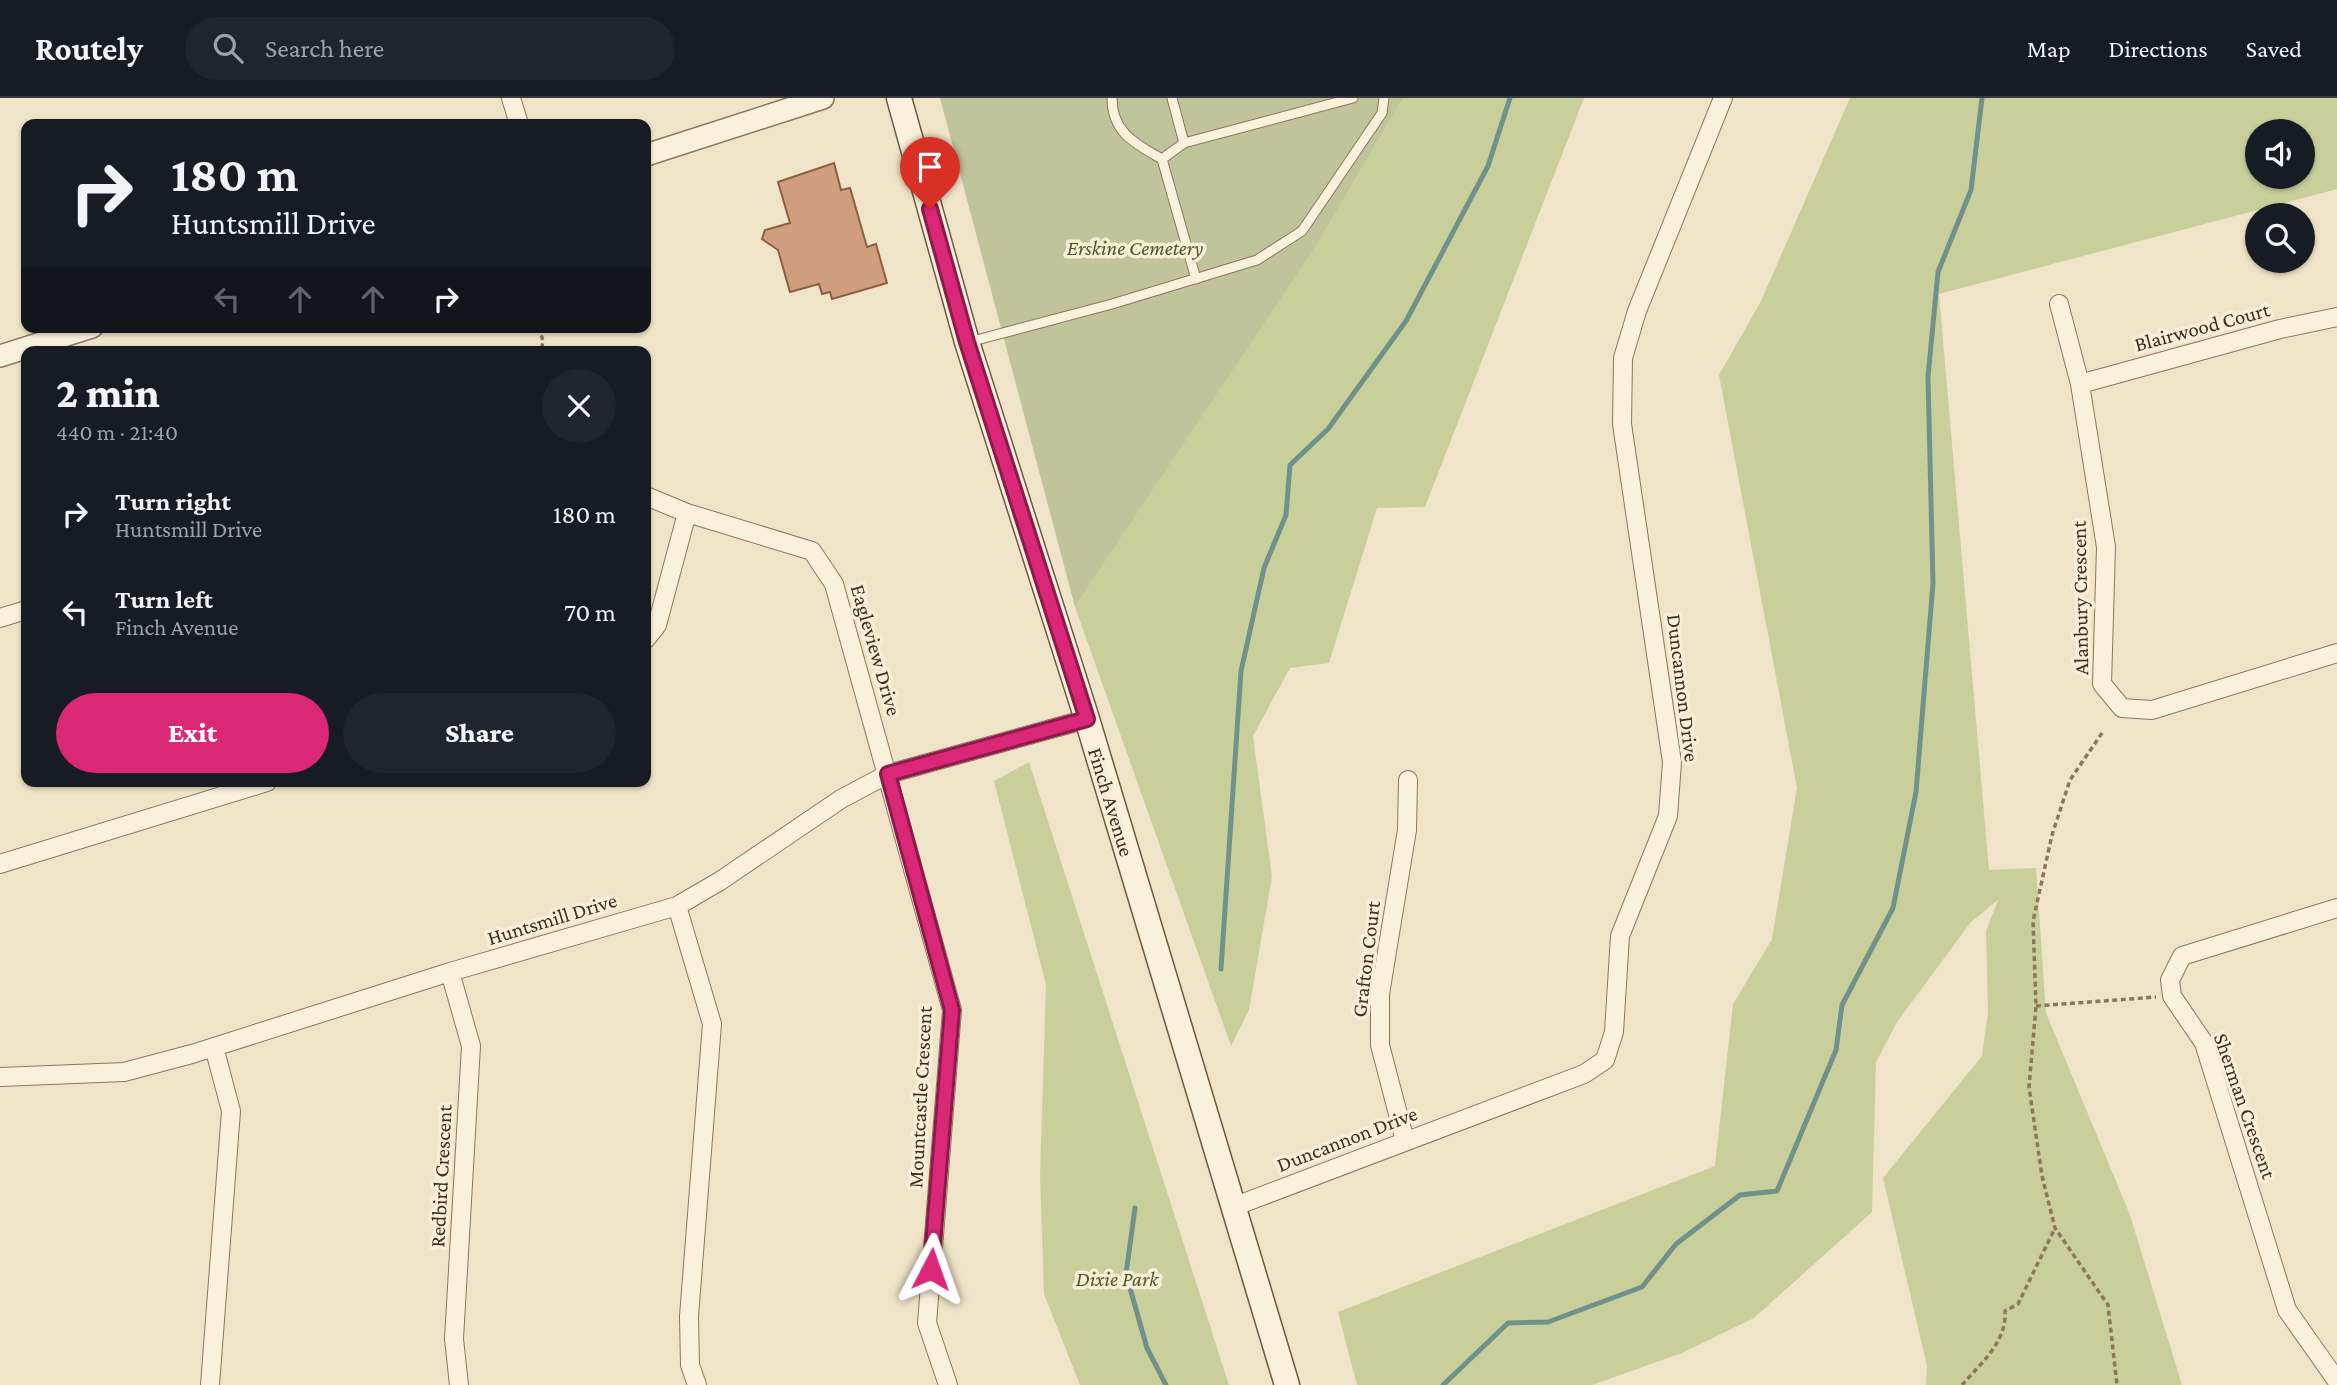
<!DOCTYPE html>
<html lang="en">
<head>
<meta charset="utf-8">
<style>
  :root { --surface:#171b24; --page:#20242c; --text:#f1f3f6; --muted:#9ea1a6; --line:#363941; --accent:#db2777 }
  body { margin:0; font-family:"Crimson Pro",serif; background:var(--page); color:var(--text); height:100vh; display:flex; flex-direction:column; font-size:26px; white-space:nowrap }
  * { box-sizing:border-box; margin:0 }
  p { font-size:23px; color:var(--muted) }
  .icon { flex:none; width:38px; height:38px; fill:none; stroke:currentColor; stroke-width:2; stroke-linecap:round; stroke-linejoin:round }
  .map { position:relative; flex:1; overflow:hidden }
  .details { position:absolute; left:21px; top:248px; width:630px; height:441px; display:flex; flex-direction:column; background:var(--surface); border-radius:14px; box-shadow:0 2px 5px #0004 }
  .details>* { flex:none }
  .banner { position:absolute; left:21px; top:21px; width:630px; height:214px; border-radius:14px; box-shadow:0 2px 5px #0004; background:#171b24; color:var(--text); overflow:hidden }
  .fabs { position:absolute; left:2245px; top:21px; display:grid; gap:14px }
  .fabs a { display:grid; place-items:center; width:70px; height:70px; border-radius:50%; background:var(--surface); box-shadow:0 2px 5px #0004; font-size:35px }
  .pin { position:absolute; display:grid; place-items:center; width:60px; height:60px; color:#fff; margin:-72px -30px; border-radius:50% 50% 50% 0; rotate:-45deg; box-shadow:0 0 7px #0007 }
  .pin .icon { rotate:45deg }
  .me { position:absolute; width:77px; margin:-38px; rotate:4deg; stroke-linejoin:round; filter:drop-shadow(0 0 5px #0008) }
  .turn { display:flex; align-items:center; gap:24px; height:147px; padding:0 35px; font-size:32px }
  .turn .icon { width:91px; height:91px; stroke-width:2.5 }
  .turn b { display:block; font-size:49px; line-height:60px }
  .lanes { display:flex; align-items:center; height:66px; padding:0 35px; background:#0003; justify-content:center; gap:35px; direction:ltr }
  .lanes .off { opacity:.35 }
  .round { display:grid; place-items:center; flex:none; width:74px; height:74px; border-radius:37px; background:var(--page) }
  .head { display:flex; align-items:center; justify-content:space-between; height:119px; padding:0 35px }
  h1 { font-size:42px; font-weight:800; line-height:52px }
  .cta { display:flex; gap:14px; margin-top:auto; padding:14px 35px }
  .cta a { flex:1; height:80px; border-radius:42px; background:var(--accent); color:#fff; font-size:28px; font-weight:800; line-height:80px; text-align:center }
  .cta a+a { background:var(--page); color:var(--text) }
  ul { padding:0; list-style:none }
  li { display:flex; align-items:center; gap:21px; height:98px; padding:0 35px }
  li div { flex:1 }
  li b { display:block; font-size:26px }
  li em { font-style:normal }
  header { display:flex; align-items:center; gap:42px; box-sizing:border-box; height:98px; padding:0 35px; background:var(--surface); border-bottom:2px solid var(--line) }
  header strong { font-size:33px }
  nav { display:flex; gap:38px; margin-inline-start:auto; font-size:24px }
  .search { width:490px; height:63px; background:var(--page); display:flex; align-items:center; gap:18px; box-sizing:border-box; padding:0 24px; border-radius:38px; color:var(--muted); font-size:26px }
  .map>svg:first-child { display:block }
</style>
</head>
<body>
<header>
<strong>Routely</strong>
<div class="search"><svg class="icon" aria-label="search" viewBox="0 0 24 24"><circle cx="10" cy="10" r="6"/><path d="M15 15l6 6"/></svg>Search here</div>
<nav><a>Map</a><a>Directions</a><a>Saved</a></nav>
</header>
<div class="map">
<svg width="2337" height="1287" viewBox="0 0 2337 1287">
  <rect width="100%" height="100%" fill="#f0e4c8"/>
  <path fill="#c9cf9b" fill-rule="evenodd" d="M 1403,0 L 1584,0 L 1425,409 L 1377,410 L 1329,565 L 1290,570 L 1253,638 L 1272,779 L 1249,912 L 1231,948 L 1075,509 L 1318,145 Z
    M 1850,0 L 2337,0 L 2337,91 L 1939,196 L 1989,772 L 2036,770 L 2046,915 L 2130,1117 L 2182,1287 L 1926,1287 L 1927,1268 L 1883,1080 L 1982,958 L 1988,914 L 1986,833 L 1998,802 L 1971,824 L 1897,924 L 1876,964 L 1872,1114 L 1754,1220 L 1682,1255 L 1592,1287 L 1357,1287 L 1338,1214 L 1715,1068 L 1733,906 L 1772,841 L 1797,690 L 1719,277 L 1760,205 ZM 2258,33 L 2303,33 L 2303,79 L 2258,79 Z
    M 1029,664 L 1229,1287 L 1080,1287 L 1044,1196 L 1040,1078 L 1046,887 L 994,683 Z"/>
  <path fill="#bfc49a" d="M 940,0 L 1403,0 L 1318,145 L 1075,509 Z"/>
  <g fill="none" stroke-linecap="round" stroke-linejoin="round">
    <path stroke="#6f938a" stroke-width="5" d="M 1221,871 L 1241,573 L 1264,470 L 1286,417 L 1290,367 L 1328,331 L 1406,223 L 1488,68 L 1510,0
      M 1135,1110 L 1126,1176 L 1147,1250 L 1166,1287
      M 1443,1287 L 1508,1225 L 1548,1224 L 1642,1189 L 1676,1146 L 1740,1097 L 1777,1093 L 1836,952 L 1842,907 L 1893,810 L 1916,694 L 1933,485 L 1928,279 L 1938,174 L 1971,92 L 1982,0"/>
  </g>
  <path fill="#cf9f7d" stroke="#8d5f41" stroke-width="2" d="M 834,65 L 841,92 L 850,90 L 867,149 L 876,146 L 887,185 L 832,201 L 830,194 L 822,196 L 819,186 L 790,194 L 778,152 L 762,141 L 765,132 L 790,125 L 778,84 Z"/>
  <g fill="none" stroke-linecap="round" stroke-linejoin="round">
    <g stroke="#8d765c" stroke-width="11">
      <path id="service" d="M 1112,0 C 1112,35 1136,46 1162,61 L 1196,181
        M 1172,0 L 1184,45 L 1353,0
        M 1162,61 L 1184,45
        M 969,244 L 1112,206 L 1257,162 L 1302,133 L 1382,15 L 1384,0"/>
    </g>
    <g stroke="#8d765c" stroke-width="20">
      <path id="minor" d="M 511,0 L 519,26
        M 2059,206 L 2080,286 L 2106,449 L 2102,586 L 2122,610 L 2152,612 L 2337,555
        M 2080,286 L 2280,231 L 2337,219
        M 646,398 L 687,415 L 812,453 L 834,486 L 952,912 L 927,1225 L 948,1287
        M 0,520 L 26,512
        M 646,541 L 657,527 L 687,415
        M 0,766 L 267,684
        M 677,808 L 712,926 L 689,1218 L 690,1267 L 697,1287
        M 2337,810 L 2182,858 L 2170,882 L 2172,898 L 2204,945 L 2287,1212 L 2337,1283
        M 450,874 L 471,948 L 454,1241 L 459,1287
        M 0,979 L 124,974 L 192,956 L 450,874 L 677,808 L 720,783 L 841,701 L 888,676 L 1087,621
        M 1405,1043 L 1380,947 L 1380,896 L 1407,732 L 1408,682
        M 1233,1109 L 1584,976 L 1605,962 L 1614,934 L 1620,838 L 1668,718 L 1672,664 L 1622,326 L 1623,260 L 1637,213 L 1723,0
        M 210,1287 L 231,1013 L 214,949"/>
    </g>
    <g stroke="#8d765c" stroke-width="24">
      <path id="tertiary" d="M 646,57 L 823,0
        M 0,258 L 92,229"/>
    </g>
    <g stroke="#6f573f" stroke-width="27">
      <path id="secondary" d="M 899,0 L 967,244 L 1087,621 L 1287,1287"/>
    </g>
    <path stroke="#8d765c" stroke-width="3.5" stroke-dasharray="5 3.5" stroke-linecap="butt" d="M 539,229 L 543,243 L 541,254
      M 2102,635 L 2070,682 L 2052,737 L 2033,823 L 2036,908 L 2029,989 L 2042,1078 L 2055,1130 L 2108,1207 L 2117,1287
      M 2036,908 L 2156,899
      M 1962,1287 C 1981,1265 2007,1244 2005,1213 L 2018,1206 L 2055,1130"/>
    <use href="#service" stroke="#faf1dc" stroke-width="9"/>
    <use href="#minor" stroke="#faf1dc" stroke-width="18"/>
    <use href="#tertiary" stroke="#faf1dc" stroke-width="21"/>
    <use href="#secondary" stroke="#faf1dc" stroke-width="24"/>
  </g>
  <g fill="none" stroke-linecap="round" stroke-linejoin="round">
    <g stroke="#8e194d" stroke-width="18">
      <path id="route" d="M 930,111 L 967,244 L 1087,621 L 888,676 L 952,912 L 931,1171"/>
    </g>
    <use href="#route" stroke="#db2777" stroke-width="12"/>
  </g>
  <g text-anchor="middle" dominant-baseline="central" stroke-width="7" stroke-linejoin="round" paint-order="stroke">
    <g font-size="21" font-style="italic" fill="#4d5a26" stroke="#f7eed8">
      <text x="1135" y="150">Erskine Cemetery</text>
      <text x="1117" y="1181">Dixie Park</text>
    </g>
    <g font-size="21" fill="#3d2e20" stroke="#f7eed8">
      <text transform="translate(2202 229) rotate(-15)">Blairwood Court</text>
      <text transform="translate(2080 500) rotate(-91)">Alanbury Crescent</text>
      <text transform="translate(876 552) rotate(74)">Eagleview Drive</text>
      <text transform="translate(1683 590) rotate(83)">Duncannon Drive</text>
      <text transform="translate(1111 704) rotate(73)">Finch Avenue</text>
      <text transform="translate(552 821) rotate(-17)">Huntsmill Drive</text>
      <text transform="translate(1366 861) rotate(-83)">Grafton Court</text>
      <text transform="translate(920 999) rotate(-87)">Mountcastle Crescent</text>
      <text transform="translate(2245 1008) rotate(71)">Sherman Crescent</text>
      <text transform="translate(1347 1041) rotate(-21)">Duncannon Drive</text>
      <text transform="translate(441 1078) rotate(-87)">Redbird Crescent</text>
    </g>
  </g>
</svg>
<div class="fabs">
<a><svg class="icon" aria-label="sound" viewBox="0 0 24 24"><path d="M4 9h4l5-4v14l-5-4H4zM17 9q2 3 0 6"/></svg></a>
<a><svg class="icon" aria-label="search" viewBox="0 0 24 24"><circle cx="10" cy="10" r="6"/><path d="M15 15l6 6"/></svg></a>
</div>
<div class="pin" style="left:930px;top:111px;background:#d93025"><svg class="icon" aria-label="arrive" viewBox="0 0 24 24"><path d="M6 21V4h12l-3 4 3 4H6"/></svg></div>
<svg class="me" style="left:931px;top:1171px" viewBox="-20 -20 40 40"><path d="M0-17L14 15 0 8-14 15z" fill="#db2777" stroke="#fff" stroke-width="4"/></svg>
<div class="banner">
<div class="turn"><svg class="icon" aria-label="right" viewBox="0 0 24 24"><path d="M7 20v-9h11M14 6l5 5-5 5"/></svg><div><b>180 m</b>Huntsmill Drive</div></div>
<div class="lanes"><svg class="icon off" aria-label="left" viewBox="0 0 24 24"><path d="M17 20v-9H6M10 6l-5 5 5 5"/></svg><svg class="icon off" aria-label="ahead" viewBox="0 0 24 24"><path d="M12 20V5M6 11l6-6 6 6"/></svg><svg class="icon off" aria-label="ahead" viewBox="0 0 24 24"><path d="M12 20V5M6 11l6-6 6 6"/></svg><svg class="icon" aria-label="right" viewBox="0 0 24 24"><path d="M7 20v-9h11M14 6l5 5-5 5"/></svg></div>
</div>
<section class="details">
<div class="head"><div><h1>2 min</h1><p>440 m · 21:40</p></div><a class="round"><svg class="icon" aria-label="close" viewBox="0 0 24 24"><path d="M6 6l12 12M18 6L6 18"/></svg></a></div>
<ul>
<li><svg class="icon" aria-label="right" viewBox="0 0 24 24"><path d="M7 20v-9h11M14 6l5 5-5 5"/></svg><div><b>Turn right</b><p>Huntsmill Drive</p></div><em>180 m</em></li>
<li><svg class="icon" aria-label="left" viewBox="0 0 24 24"><path d="M17 20v-9H6M10 6l-5 5 5 5"/></svg><div><b>Turn left</b><p>Finch Avenue</p></div><em>70 m</em></li>
</ul>
<div class="cta"><a>Exit</a><a>Share</a></div>
</section>
</div>
</body>
</html>
